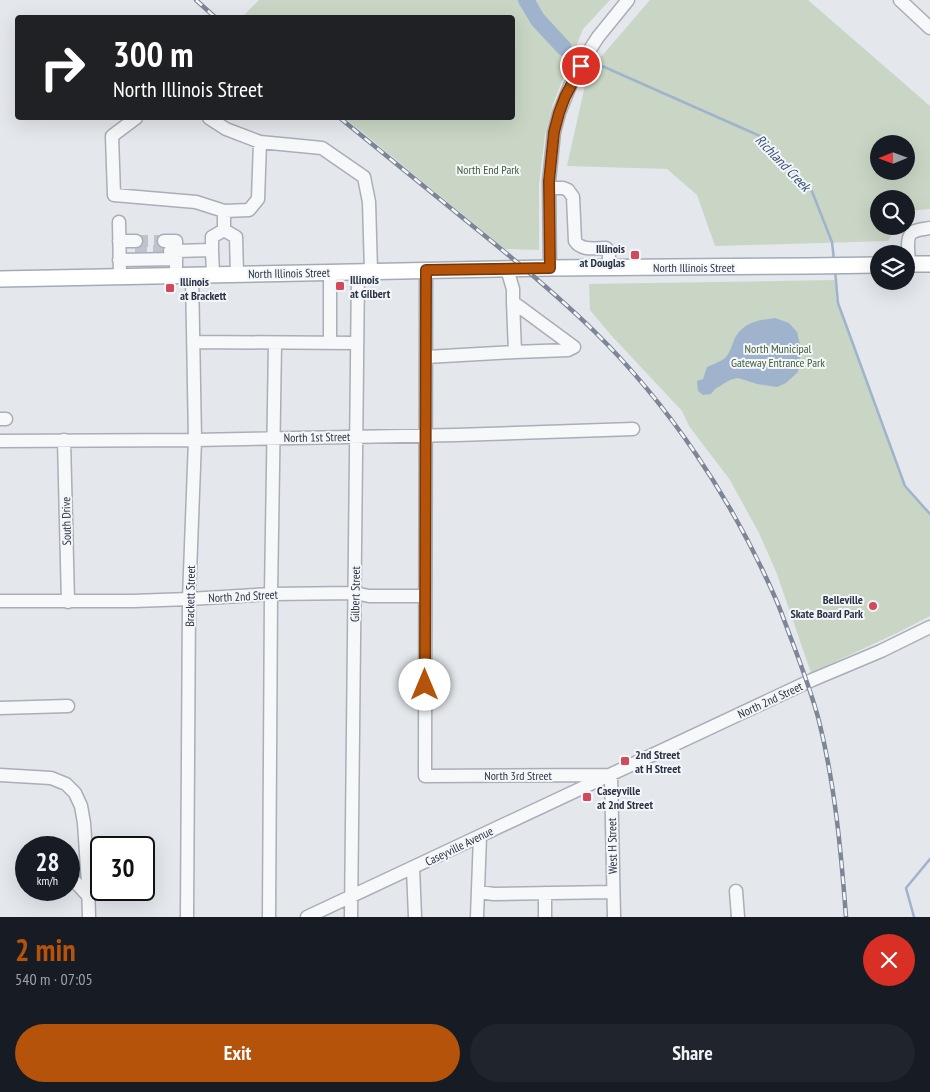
<!DOCTYPE html>
<html lang="en">
<head>
<meta charset="utf-8">
<style>
  :root { --surface:#171b24; --page:#20242c; --text:#f1f3f6; --muted:#9ea1a6; --accent:#b45309 }
  body { margin:0; font-family:"PT Sans Narrow",sans-serif; background:var(--page); color:var(--text); height:100vh; display:flex; flex-direction:column; font-size:19px; white-space:nowrap }
  * { box-sizing:border-box; margin:0 }
  p { font-size:16px; color:var(--muted) }
  .icon { flex:none; width:28px; height:28px; fill:none; stroke:currentColor; stroke-width:2; stroke-linecap:round; stroke-linejoin:round }
  .map { position:relative; height:917px; overflow:hidden }
  .details { display:flex; flex-direction:column; background:var(--surface); flex:1 }
  .details>* { flex:none }
  .top-card { position:absolute; left:15px; top:15px; width:500px; height:105px; border-radius:5px; box-shadow:0 5px 20px #0002; background:#202124; color:#fff; overflow:hidden }
  .needle { width:32px; rotate:269deg }
  .buttons { position:absolute; left:870px; top:135px; display:grid; gap:10px }
  .buttons a { display:grid; place-items:center; width:45px; height:45px; border-radius:50%; background:var(--surface); box-shadow:0 5px 20px #0002; font-size:25px }
  .speed { position:absolute; left:15px; top:836px; display:flex; gap:10px; font-size:25px; font-weight:700; text-align:center }
  .speed>* { display:grid; place-content:center; width:65px; height:65px; border-radius:50%; background:var(--surface); box-shadow:0 5px 20px #0002; line-height:1 }
  .speed small { font-size:12px; font-weight:400 }
  .speed .limit { border:2px solid #111; border-radius:8px; background:#fff; color:#111 }
  .pin { position:absolute; display:grid; place-items:center; width:42px; height:42px; color:#fff; margin:-21px; border:2px solid #fff; border-radius:50%; box-shadow:0 1px 5px #0007 }
  .me { position:absolute; width:55px; margin:-28px; rotate:0deg; stroke-linejoin:round; filter:drop-shadow(0 0 4px #0008) }
  .turn { display:flex; align-items:center; gap:18px; height:105px; padding:0 15px; font-size:22px }
  .turn .icon { width:65px; height:65px; stroke-width:2.5 }
  .turn b { display:block; font-size:35px; line-height:42px }
  .round { display:grid; place-items:center; flex:none; width:52px; height:52px; border-radius:26px; background:var(--page) }
  .headline { display:flex; align-items:center; justify-content:space-between; height:85px; padding:0 15px }
  h1 { font-size:30px; font-weight:700; line-height:38px; color:var(--accent) }
  .primary-button { display:flex; gap:10px; margin-top:auto; padding:10px 15px }
  .primary-button a { flex:1; height:58px; border-radius:30px; background:var(--accent); color:#fff; font-size:20px; font-weight:700; line-height:58px; text-align:center }
  .primary-button a+a { background:var(--page); color:var(--text) }
  .map>svg:first-child { display:block }
</style>
</head>
<body>
<div class="map">
<svg width="930" height="917" viewBox="0 0 930 917">
  <rect width="100%" height="100%" fill="#e4e7ec"/>
  <path fill="#c9d6c5" fill-rule="evenodd" d="M 259,0 L 610,0 L 583,29 L 553,104 L 545,135 L 539,184 L 539,250 L 505,249 L 345,118 L 512,118 L 512,18 L 242,17 Z
    M 650,0 L 808,0 L 930,106 L 930,209 L 906,211 L 906,199 L 879,199 L 879,226 L 897,226 L 888,241 L 715,246 L 697,195 L 667,169 L 567,166 L 588,72 ZM 879,144 L 906,144 L 906,171 L 879,171 Z
    M 836,280 L 838,303 L 905,486 L 930,514 L 930,616 L 901,631 L 811,673 L 777,574 L 759,533 L 730,480 L 689,426 L 682,411 L 610,334 L 590,310 L 589,284 Z"/>
  <path fill="#9fb4cc" d="M 775,318 L 789,323 L 797,332 L 801,349 L 798,372 L 786,383 L 777,387 L 757,384 L 738,378 L 730,380 L 715,389 L 711,394 L 703,395 L 698,391 L 697,381 L 703,379 L 707,367 C 713,364 720,362 725,358 C 731,352 732,343 736,336 C 745,322 759,320 775,318 Z"/>
  <g fill="none" stroke-linecap="round" stroke-linejoin="round">
    <path stroke="#9fb4cc" stroke-width="2.5" d="M 602,66 L 760,136 L 811,189 L 832,242 L 834,260
      M 835,270 L 838,303 L 905,486 L 930,514
      M 914,917 L 906,888 L 930,859"/>
    <path stroke="#9fb4cc" stroke-width="16" d="M 526,0 L 538,20 L 564,48"/>
    <path stroke="#bfc3cb" stroke-width="12" stroke-dasharray="12 6" stroke-linecap="butt" d="M 136,241 L 164,241
      M 135,251 L 165,251"/>
    <g stroke="#a9aeb7" stroke-width="15">
      <path id="minor" d="M 900,0 L 930,28
        M 136,118 L 112,136 L 114,195 L 196,202 L 224,211
        M 209,118 L 226,129 L 260,142
        M 549,188 L 563,188 L 568,190 L 573,197 L 575,241 C 581,251 595,248 606,248 L 609,251 L 609,267
        M 119,222 L 120,276
        M 224,230 L 224,211 L 249,210 L 258,199 L 260,142 L 322,148 L 364,177 L 369,202 L 371,271
        M 119,241 L 136,241
        M 164,241 L 176,241 L 176,251 L 170,251
        M 212,250 L 212,237 L 224,230 L 236,237 L 237,274
        M 119,260 L 176,259
        M 909,264 C 909,256 905,236 913,232 C 918,229 925,229 930,228
        M 550,268 L 549,181 L 554,132 L 559,113 L 570,86 L 589,51 L 598,37 L 628,0
        M 426,270 L 425,776 L 611,775
        M 330,272 L 330,343
        M 176,276 L 176,251 L 212,250 L 213,275
        M 513,302 L 515,352
        M 193,342 L 357,343
        M 426,357 L 515,352 L 568,350 L 574,347 L 513,302 L 513,289 L 507,269
        M 0,419 L 6,419
        M 64,440 L 68,602
        M 0,441 L 195,440 L 456,435 L 633,429
        M 0,601 L 133,601 L 189,599 L 271,594 L 355,593 L 369,596 L 425,596
        M 0,708 L 68,706
        M 0,775 L 51,778 L 66,784 L 75,793 L 81,806 L 84,823 L 88,883 L 89,917
        M 611,775 L 614,917
        M 413,868 L 415,917
        M 69,875 L 89,897
        M 736,891 L 738,917
        M 478,892 L 494,894 L 613,892
        M 545,893 L 545,917
        M 187,917 L 189,599 L 195,440 L 192,275
        M 269,917 L 271,594 L 275,343
        M 307,917 L 812,680 L 881,651 L 930,627
        M 351,917 L 358,271
        M 477,917 L 480,836"/>
    </g>
    <g stroke="#a3abb8" stroke-width="18">
      <path id="major" d="M 906,264 L 930,264
        M 0,279 L 550,268 L 808,266 L 879,265"/>
    </g>
    <use href="#minor" stroke="#f7f8fa" stroke-width="12"/>
    <use href="#major" stroke="#fff" stroke-width="15"/>
    <g stroke="#7d8696" stroke-width="4.5">
      <path id="rail" d="M 196,0 L 216,18
        M 340,118 C 384,154 429,190 474,227 C 515,260 556,294 594,331 C 670,406 731,498 774,595 C 781,610 786,626 792,641 C 802,668 812,694 819,721 C 835,785 841,851 846,917"/>
    </g>
    <use href="#rail" stroke="#f4f6f9" stroke-width="2.5" stroke-dasharray="8" stroke-linecap="butt"/>
  </g>
  <g fill="none" stroke-linecap="round" stroke-linejoin="round">
    <g stroke="#753606" stroke-width="12">
      <path id="route" d="M 425,685 L 426,270 L 550,268 L 549,181 L 554,132 L 559,113 L 565,97 L 581,66"/>
    </g>
    <use href="#route" stroke="#b45309" stroke-width="9"/>
  </g>
  <g fill="#d1495b" stroke="#f4f6f9" stroke-width="2">
    <rect x="630" y="250" width="10" height="10" rx="2.5"/>
    <rect x="335" y="281" width="10" height="10" rx="2.5"/>
    <rect x="165" y="283" width="10" height="10" rx="2.5"/>
    <circle cx="873" cy="606" r="5"/>
    <rect x="620" y="756" width="10" height="10" rx="2.5"/>
    <rect x="582" y="792" width="10" height="10" rx="2.5"/>
  </g>
  <g text-anchor="middle" dominant-baseline="central" stroke-width="4" stroke-linejoin="round" paint-order="stroke">
    <g font-size="12" fill="#3f6138" stroke="#f4f6f9">
      <text x="488" y="169">North End Park</text>
      <text x="778" y="348">North Municipal<tspan x="778" dy="14">Gateway Entrance Park</tspan></text>
    </g>
    <g font-size="12" font-weight="bold" fill="#2b3445" stroke="#f4f6f9" text-anchor="start">
      <text x="625" y="248" text-anchor="end">Illinois<tspan x="625" dy="14">at Douglas</tspan></text>
      <text x="350" y="279">Illinois<tspan x="350" dy="14">at Gilbert</tspan></text>
      <text x="180" y="281">Illinois<tspan x="180" dy="14">at Brackett</tspan></text>
      <text x="863" y="599" text-anchor="end">Belleville<tspan x="863" dy="14">Skate Board Park</tspan></text>
      <text x="635" y="754">2nd Street<tspan x="635" dy="14">at H Street</tspan></text>
      <text x="597" y="790">Caseyville<tspan x="597" dy="14">at 2nd Street</tspan></text>
    </g>
    <g font-size="12" fill="#2b3445" stroke="#f4f6f9">
      <text x="694" y="267">North Illinois Street</text>
      <text transform="translate(289 273) rotate(-1)">North Illinois Street</text>
      <text transform="translate(317 437) rotate(-1)">North 1st Street</text>
      <text transform="translate(66 521) rotate(-91)">South Drive</text>
      <text transform="translate(355 594) rotate(-89)">Gilbert Street</text>
      <text transform="translate(190 596) rotate(-89)">Brackett Street</text>
      <text transform="translate(243 596) rotate(-3)">North 2nd Street</text>
      <text transform="translate(770 700) rotate(-25)">North 2nd Street</text>
      <text x="518" y="775">North 3rd Street</text>
      <text transform="translate(459 846) rotate(-26)">Caseyville Avenue</text>
      <text transform="translate(612 846) rotate(-91)">West H Street</text>
    </g>
    <g font-size="14" font-style="italic" fill="#34527a" stroke="#f4f6f9">
      <text transform="translate(783 163) rotate(46)">Richland Creek</text>
    </g>
  </g>
</svg>
<div class="buttons">
<a><svg class="needle" viewBox="-14 -14 28 28"><path d="M0-13l5 13h-10z" fill="#e53935"/><path d="M0 13l5-13h-10z" fill="#9ea1a6"/></svg></a>
<a><svg class="icon" aria-label="search" viewBox="0 0 24 24"><circle cx="10" cy="10" r="6"/><path d="M15 15l6 6"/></svg></a>
<a><svg class="icon" aria-label="layers" viewBox="0 0 24 24"><path d="M12 4l9 5-9 5-9-5zM3 14l9 5 9-5"/></svg></a>
</div>
<div class="speed"><div>28<small>km/h</small></div><div class="limit">30</div></div>
<div class="pin" style="left:581px;top:66px;background:#d93025"><svg class="icon" aria-label="arrive" viewBox="0 0 24 24"><path d="M6 21V4h12l-3 4 3 4H6"/></svg></div>
<svg class="me" style="left:425px;top:685px" viewBox="-20 -20 40 40"><circle r="19" fill="#fff"/><path d="M0-13L10 11 0 6-10 11z" fill="#b45309"/></svg>
<div class="top-card">
<div class="turn"><svg class="icon" aria-label="right" viewBox="0 0 24 24"><path d="M7 20v-9h11M14 6l5 5-5 5"/></svg><div><b>300 m</b>North Illinois Street</div></div>
</div>
</div>
<section class="details">
<div class="headline"><div><h1>2 min</h1><p>540 m · 07:05</p></div><a class="round" style="background:#d93025;color:#fff"><svg class="icon" aria-label="close" viewBox="0 0 24 24"><path d="M6 6l12 12M18 6L6 18"/></svg></a></div>
<div class="primary-button"><a>Exit</a><a>Share</a></div>
</section>
</body>
</html>
